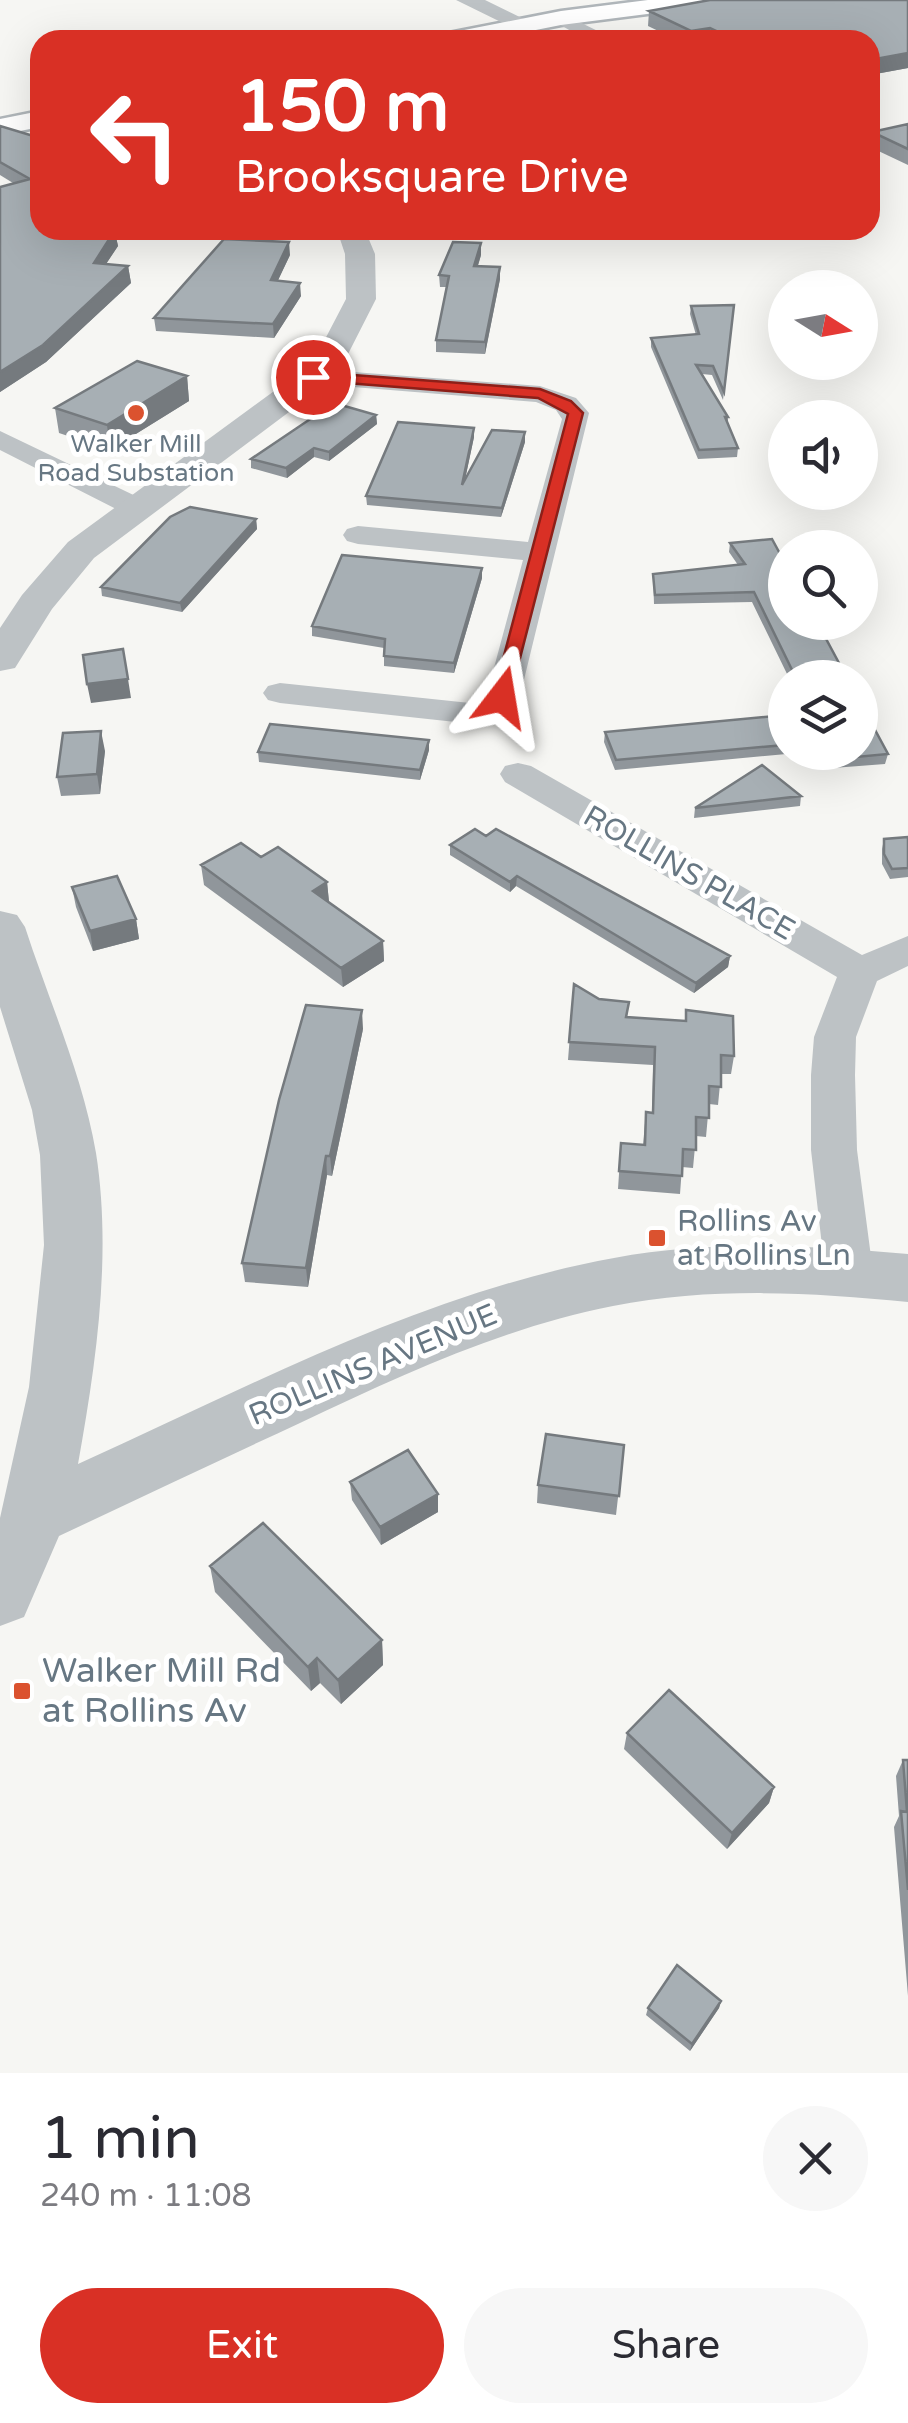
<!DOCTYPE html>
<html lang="en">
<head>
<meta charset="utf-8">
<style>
  :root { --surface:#fff; --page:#f7f7f7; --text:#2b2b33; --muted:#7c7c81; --accent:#d93025 }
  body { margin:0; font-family:"Varela Round",sans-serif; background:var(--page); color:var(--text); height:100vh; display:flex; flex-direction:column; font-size:38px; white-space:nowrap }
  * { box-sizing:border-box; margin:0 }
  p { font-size:32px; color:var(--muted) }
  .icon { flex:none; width:55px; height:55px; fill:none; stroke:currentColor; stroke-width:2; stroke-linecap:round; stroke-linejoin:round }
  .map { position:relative; height:2073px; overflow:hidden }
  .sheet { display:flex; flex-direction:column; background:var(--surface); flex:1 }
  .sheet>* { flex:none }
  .top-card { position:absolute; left:30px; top:30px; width:850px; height:210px; border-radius:30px; box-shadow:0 10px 40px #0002; background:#d93025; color:#fff; overflow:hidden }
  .needle { width:65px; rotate:101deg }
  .buttons { position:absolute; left:768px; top:270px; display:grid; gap:20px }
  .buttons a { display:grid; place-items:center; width:110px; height:110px; border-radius:50%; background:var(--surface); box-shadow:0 10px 40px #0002; font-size:50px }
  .pin { position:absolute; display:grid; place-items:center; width:85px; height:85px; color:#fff; margin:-42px; border:5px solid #fff; border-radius:50%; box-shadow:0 2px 10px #0007 }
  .me { position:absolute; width:110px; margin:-55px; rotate:14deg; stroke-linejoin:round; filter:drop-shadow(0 0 8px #0008) }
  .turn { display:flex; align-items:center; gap:35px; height:210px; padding:0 40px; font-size:45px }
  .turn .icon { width:130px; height:130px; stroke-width:2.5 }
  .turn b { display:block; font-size:70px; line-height:85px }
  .round { display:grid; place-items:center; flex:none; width:105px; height:105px; border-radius:52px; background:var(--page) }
  .summary { display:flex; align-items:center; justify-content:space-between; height:170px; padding:0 40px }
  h1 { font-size:60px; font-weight:600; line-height:75px }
  .button { display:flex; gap:20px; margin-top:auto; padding:20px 40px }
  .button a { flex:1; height:115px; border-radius:60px; background:var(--accent); color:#fff; font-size:40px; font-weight:600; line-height:115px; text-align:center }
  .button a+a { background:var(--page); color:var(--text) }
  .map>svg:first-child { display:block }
</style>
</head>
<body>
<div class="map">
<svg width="908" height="2073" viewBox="0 0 908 2073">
  <rect width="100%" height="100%" fill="#f6f6f3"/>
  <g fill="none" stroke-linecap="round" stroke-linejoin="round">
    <g stroke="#b0b6ba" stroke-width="5">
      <path id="secondary" d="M 648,0 L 713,0 L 702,7 L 561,25 L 485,40 L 437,40 L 449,33 L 561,11 Z
        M 40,111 L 40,127 L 0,135 L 0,119 Z"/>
    </g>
    <path fill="#bdc2c5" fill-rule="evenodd" d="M 561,13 L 608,36 L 610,40 L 587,40 L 555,22 L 555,14 Z
      M 313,369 L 540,386 L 576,398 L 589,413 L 521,692 L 503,714 L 474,724 L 280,703 L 268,700 L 263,693 L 268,686 L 280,683 L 470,703 L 488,690 L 523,560 L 358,544 L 347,541 L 343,535 L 347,529 L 358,526 L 528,542 L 562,419 L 556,410 L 536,402 L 304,383 L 300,377 Z
      M 0,431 L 146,501 L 150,507 L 146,513 L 124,513 L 0,450 Z
      M 518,763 L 531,766 L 862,955 L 908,936 L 908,966 L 877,981 L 856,1037 L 855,1075 L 857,1150 L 873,1272 L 866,1286 L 849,1291 L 832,1286 L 825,1272 L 811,1150 L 811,1075 L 814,1037 L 837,977 L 505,782 L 500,774 L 505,766 Z"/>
    <path fill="#bdc2c5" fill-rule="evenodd" d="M 456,0 L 485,0 L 536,25 L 533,30 L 517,30 Z
      M 337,230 L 365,230 L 375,254 L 376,299 L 347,356 L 305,400 L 94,558 L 52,609 L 15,668 L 0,671 L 0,628 L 22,595 L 68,542 L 281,386 L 322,345 L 346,299 L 345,254 Z
      M 0,911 L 17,915 L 25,927 C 49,1001 83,1076 96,1153 C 112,1255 96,1364 78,1464 C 250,1386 426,1292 614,1258 C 711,1240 810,1245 908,1254 L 908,1302 C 810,1292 710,1287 613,1306 C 502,1328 401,1375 300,1423 C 220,1460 140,1498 59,1536 L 24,1617 L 0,1626 L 0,1518 L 29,1387 L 44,1245 L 40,1155 L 32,1110 L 0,1007 Z"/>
    <use href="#secondary" fill="#fff" fill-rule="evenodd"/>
  </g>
  <path fill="#90969b" d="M 908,0 L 908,68 L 870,75 L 870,40 L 677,40 L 648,26 L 649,11 Z
    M 908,124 L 908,165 L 870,147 L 872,132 Z
    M 0,126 L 40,138 L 40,230 L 137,230 L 127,230 L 116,237 L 118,246 L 106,264 L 128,266 L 131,283 L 46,362 L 0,392 L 0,187 L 13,183 L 0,175 Z
    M 290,255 L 278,280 L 301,296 L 274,338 L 156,331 L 154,318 Z
    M 481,255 L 478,266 L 500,267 L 500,279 L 485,354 L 436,352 L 436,340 L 446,287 L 440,287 L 439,275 Z
    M 734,305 L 723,400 L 712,375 L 702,374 L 728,417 L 728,423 L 738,448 L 737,457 L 698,459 L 651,347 L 651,338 L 696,335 L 690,314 L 691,306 Z
    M 187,376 L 189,401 L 110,450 L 59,433 L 55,408 Z
    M 376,415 L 377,424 L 329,461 L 314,457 L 287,478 L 251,468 L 251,459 Z
    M 474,428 L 474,437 L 465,479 L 525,432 L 525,442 L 501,517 L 367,505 L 366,496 Z
    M 256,519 L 257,529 L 182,612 L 102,596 L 101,587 Z
    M 730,543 L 847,678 L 789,678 L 752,602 L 654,604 L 653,574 L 738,565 L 729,552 Z
    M 482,568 L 482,578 L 454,673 L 384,666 L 384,648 L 312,636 L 312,626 Z
    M 785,715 L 785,752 L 808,752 L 615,770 L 604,742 L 605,732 Z
    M 429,740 L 429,750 L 420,780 L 259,762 L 258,752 Z
    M 105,751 L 100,794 L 61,796 L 57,777 Z
    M 825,752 L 860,752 L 888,754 L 885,764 L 833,768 Z
    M 801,796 L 800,806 L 694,818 L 695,808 Z
    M 486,836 L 730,956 L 728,967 L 694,993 L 516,886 L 510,892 L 450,855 L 450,845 Z
    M 908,837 L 908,877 L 890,879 L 882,864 L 882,849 L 884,839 Z
    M 261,857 L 327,882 L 329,902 L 383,941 L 384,961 L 343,987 L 204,885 L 201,865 Z
    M 72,887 L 136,919 L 139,939 L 93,951 L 76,907 Z
    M 574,984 L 599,999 L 629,1002 L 627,1017 L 685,1021 L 686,1010 L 734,1056 L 731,1074 L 721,1074 L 718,1105 L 709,1104 L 706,1137 L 696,1136 L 693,1168 L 682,1167 L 680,1194 L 618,1189 L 621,1143 L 643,1145 L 646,1112 L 652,1113 L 653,1065 L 568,1060 Z
    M 363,1029 L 332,1176 L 327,1175 L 308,1287 L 245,1282 L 242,1263 Z
    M 624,1445 L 616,1515 L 537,1503 L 538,1485 Z
    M 350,1482 L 438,1494 L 438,1512 L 381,1545 L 352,1500 Z
    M 210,1566 L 382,1640 L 383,1665 L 341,1704 L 320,1683 L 311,1691 L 215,1592 Z
    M 627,1733 L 774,1787 L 769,1803 L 727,1849 L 624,1749 Z
    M 903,1760 L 908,1760 L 908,1996 L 894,1827 L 899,1816 L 896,1776 Z
    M 721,2001 L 719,2008 L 690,2051 L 646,2015 L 648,2008 Z"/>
  <path fill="#757a7e" d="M 710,28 L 709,40 L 691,40 L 691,31 Z
    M 908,53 L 908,68 L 870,75 L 870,60 Z
    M 100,230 L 127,230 L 116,237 L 118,246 L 96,279 L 94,263 Z
    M 289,242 L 290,255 L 272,293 L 271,280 Z
    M 481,243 L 481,255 L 474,277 L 474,266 Z
    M 128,266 L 131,283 L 46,362 L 0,392 L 0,372 Z
    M 500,267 L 500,279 L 485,354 L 485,342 Z
    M 300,283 L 301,296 L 274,338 L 273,324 Z
    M 187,376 L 189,401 L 110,450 L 107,425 Z
    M 376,415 L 377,424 L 329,461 L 329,452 Z
    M 474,428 L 474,437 L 462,494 L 462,485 Z
    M 525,432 L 525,442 L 501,517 L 502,508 Z
    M 314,448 L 314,457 L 287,478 L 286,468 Z
    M 256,519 L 257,529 L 182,612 L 180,603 Z
    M 482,568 L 482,578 L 454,673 L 454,663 Z
    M 128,679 L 131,698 L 91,703 L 87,684 Z
    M 101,731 L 105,751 L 100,794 L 97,774 Z
    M 429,740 L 429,750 L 420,780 L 420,770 Z
    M 517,876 L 516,886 L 510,892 L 510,882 Z
    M 327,882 L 329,902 L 313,891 Z
    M 136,919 L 139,939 L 93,951 L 90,931 Z
    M 383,941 L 384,961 L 343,987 L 341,968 Z
    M 730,956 L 728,967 L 694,993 L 696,983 Z
    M 362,1010 L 363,1029 L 332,1176 L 330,1156 Z
    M 326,1156 L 327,1175 L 308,1287 L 306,1268 Z
    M 438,1494 L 438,1512 L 381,1545 L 380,1527 Z
    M 382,1640 L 383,1665 L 341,1704 L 338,1680 Z
    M 317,1658 L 320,1683 L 311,1691 L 308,1667 Z
    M 774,1787 L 769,1803 L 727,1849 L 732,1833 Z
    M 721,2001 L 719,2008 L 690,2051 L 692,2044 Z"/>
  <path fill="#a7afb4" stroke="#757a7e" stroke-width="2.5" d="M 710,0 L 908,0 L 908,53 L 870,60 L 870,40 L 735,40 L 710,28 L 691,31 L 649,11 Z
    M 908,124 L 908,149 L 872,132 Z
    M 0,126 L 40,138 L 40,230 L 115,230 L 94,263 L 128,266 L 43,345 L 0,372 L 0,187 L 30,179 L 0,162 Z
    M 224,239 L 289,242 L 271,280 L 300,283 L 273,324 L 154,318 Z
    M 453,242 L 481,243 L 474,266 L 500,267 L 485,342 L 436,340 L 449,276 L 439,275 Z
    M 734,305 L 724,392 L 713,366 L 696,365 L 728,417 L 725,417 L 738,448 L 699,450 L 651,338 L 699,334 L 691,306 Z
    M 137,361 L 187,376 L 107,425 L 55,408 Z
    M 334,403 L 376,415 L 329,452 L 314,448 L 286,468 L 251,459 Z
    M 398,422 L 474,428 L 462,485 L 492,430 L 525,432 L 502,508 L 366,496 Z
    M 190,507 L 256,519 L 180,603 L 101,587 L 170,517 Z
    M 772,539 L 785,563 L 785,622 L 817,622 L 847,678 L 796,678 L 754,592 L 655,595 L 653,574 L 745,564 L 730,543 Z
    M 342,555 L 482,568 L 454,663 L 384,656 L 385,639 L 312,626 Z
    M 123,649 L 128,679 L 87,684 L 83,655 Z
    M 860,702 L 888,754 L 835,759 L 832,752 L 860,752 Z
    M 785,715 L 785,745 L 616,760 L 605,732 Z
    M 270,724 L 429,740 L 420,770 L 258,752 Z
    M 101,731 L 97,774 L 57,777 L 63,733 Z
    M 762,765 L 801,796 L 695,808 Z
    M 475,829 L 486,836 L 496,829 L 730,956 L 696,983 L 517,876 L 510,882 L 450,845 Z
    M 908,837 L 908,868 L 892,869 L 884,854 L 884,839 Z
    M 241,843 L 261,857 L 278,847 L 327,882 L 313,891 L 383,941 L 341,968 L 201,865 Z
    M 117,876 L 136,919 L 90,931 L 72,887 Z
    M 574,984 L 599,999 L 629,1002 L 626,1017 L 686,1021 L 686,1010 L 733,1016 L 734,1056 L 721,1055 L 721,1087 L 709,1086 L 709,1118 L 696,1117 L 696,1150 L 683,1149 L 682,1176 L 619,1171 L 621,1143 L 645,1145 L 646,1112 L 653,1113 L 655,1047 L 569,1042 Z
    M 306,1005 L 362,1010 L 330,1156 L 326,1156 L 306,1268 L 242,1263 L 279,1100 Z
    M 546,1434 L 624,1445 L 619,1496 L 538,1485 Z
    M 408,1450 L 438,1494 L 380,1527 L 350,1482 Z
    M 263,1523 L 382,1640 L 338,1680 L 317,1658 L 308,1667 L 210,1566 Z
    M 669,1690 L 774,1787 L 732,1833 L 627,1733 Z
    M 903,1760 L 908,1760 L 908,1890 L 901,1811 L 907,1812 Z
    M 677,1965 L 721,2001 L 692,2044 L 648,2008 Z"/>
  <path fill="#d93025" stroke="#8d1f18" stroke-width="2.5" d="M 313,372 L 540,389 L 571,401 L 583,413 L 509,701 L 496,701 L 493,697 L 568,414 L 538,398 L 308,380 L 306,377 Z"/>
  <g fill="#db522f" stroke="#fff" stroke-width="4">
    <circle cx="136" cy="413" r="10"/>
    <rect x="647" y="1228" width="20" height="20" rx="5"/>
    <rect x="12" y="1681" width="20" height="20" rx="5"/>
  </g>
  <g text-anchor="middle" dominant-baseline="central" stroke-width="10" stroke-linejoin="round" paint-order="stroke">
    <g font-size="25" fill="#677783" stroke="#fff">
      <text x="136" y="444">Walker Mill<tspan x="136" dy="29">Road Substation</tspan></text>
    </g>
    <g font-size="30" fill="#677783" stroke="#fff">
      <text transform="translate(689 873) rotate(30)">ROLLINS PLACE</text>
      <text transform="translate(373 1365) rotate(-23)">ROLLINS AVENUE</text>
    </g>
    <g font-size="30" fill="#677783" stroke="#fff" text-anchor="start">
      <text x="677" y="1221">Rollins Av<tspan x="677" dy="34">at Rollins Ln</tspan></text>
    </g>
    <g font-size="35" fill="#677783" stroke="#fff" text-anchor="start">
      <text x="42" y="1671">Walker Mill Rd<tspan x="42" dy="40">at Rollins Av</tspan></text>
    </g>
  </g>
</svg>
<div class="buttons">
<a><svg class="needle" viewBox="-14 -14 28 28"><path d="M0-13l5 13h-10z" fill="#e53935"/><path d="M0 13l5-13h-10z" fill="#7c7c81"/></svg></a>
<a><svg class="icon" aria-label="sound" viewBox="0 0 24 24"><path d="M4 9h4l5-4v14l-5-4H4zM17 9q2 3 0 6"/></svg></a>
<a><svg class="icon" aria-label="search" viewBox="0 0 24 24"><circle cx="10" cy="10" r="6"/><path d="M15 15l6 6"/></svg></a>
<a><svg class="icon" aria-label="layers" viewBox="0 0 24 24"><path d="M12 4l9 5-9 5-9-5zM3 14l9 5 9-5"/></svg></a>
</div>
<div class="pin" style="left:313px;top:377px;background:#d93025"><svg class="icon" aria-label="arrive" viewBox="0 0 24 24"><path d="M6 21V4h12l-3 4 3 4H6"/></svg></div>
<svg class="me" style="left:502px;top:697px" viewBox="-20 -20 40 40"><path d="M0-17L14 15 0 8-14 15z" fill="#d93025" stroke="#fff" stroke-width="4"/></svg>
<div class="top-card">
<div class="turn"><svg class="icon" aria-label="left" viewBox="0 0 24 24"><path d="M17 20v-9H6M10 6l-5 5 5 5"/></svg><div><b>150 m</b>Brooksquare Drive</div></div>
</div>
</div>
<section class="sheet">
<div class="summary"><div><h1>1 min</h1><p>240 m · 11:08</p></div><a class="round"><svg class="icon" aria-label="close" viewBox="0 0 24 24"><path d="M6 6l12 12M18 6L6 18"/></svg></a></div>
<div class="button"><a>Exit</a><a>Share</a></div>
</section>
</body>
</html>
